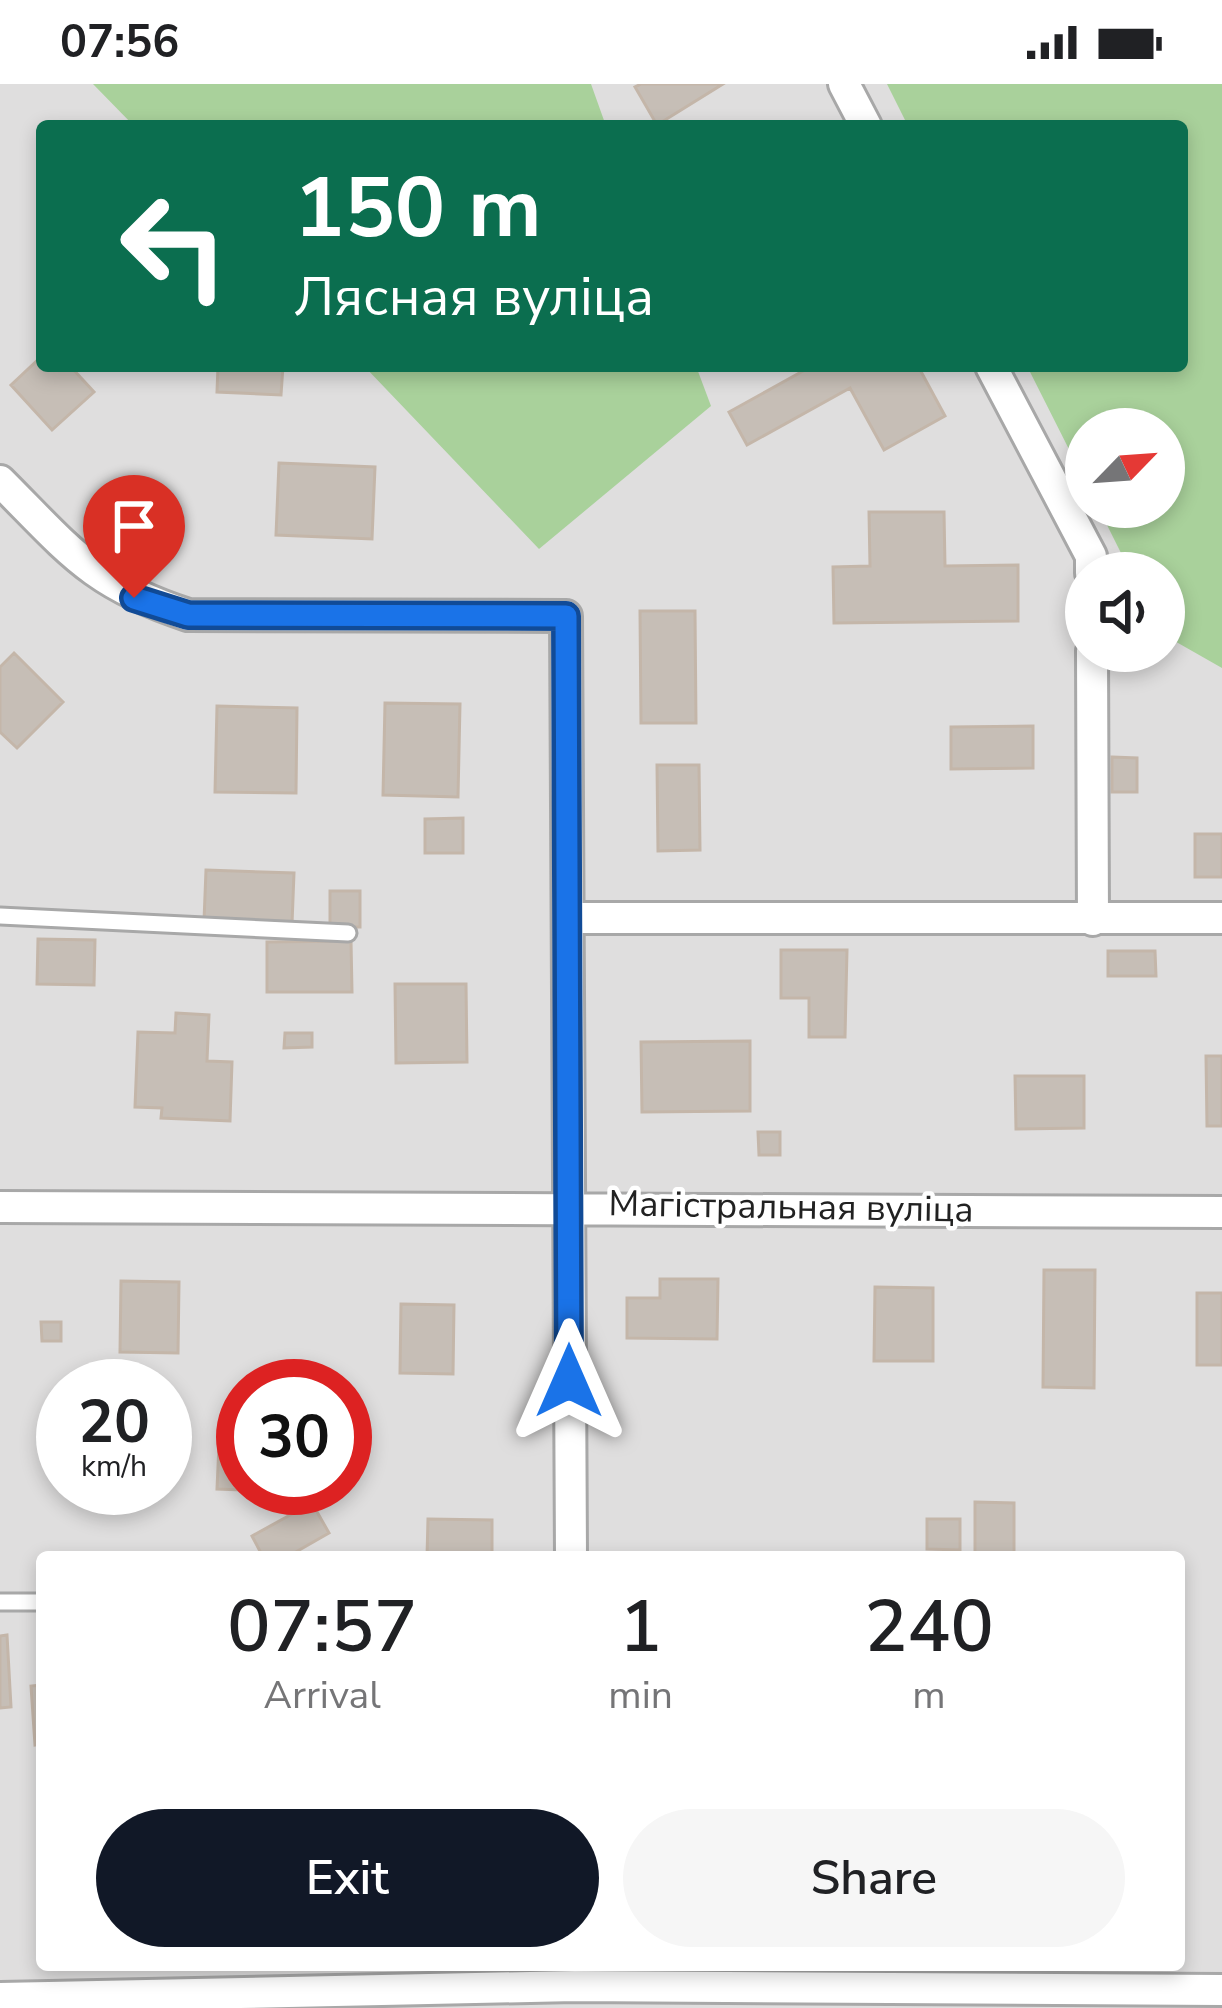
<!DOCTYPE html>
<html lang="en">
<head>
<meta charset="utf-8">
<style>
  :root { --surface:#fff; --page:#f6f6f6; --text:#202124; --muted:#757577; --accent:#111827 }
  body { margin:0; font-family:"Nunito Sans",sans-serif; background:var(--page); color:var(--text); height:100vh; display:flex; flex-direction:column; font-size:45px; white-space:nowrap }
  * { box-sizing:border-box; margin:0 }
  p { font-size:39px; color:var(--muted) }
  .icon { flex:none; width:66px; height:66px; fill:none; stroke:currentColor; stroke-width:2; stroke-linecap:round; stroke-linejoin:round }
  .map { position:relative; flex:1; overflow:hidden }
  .drawer { position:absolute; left:36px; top:1467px; width:1149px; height:420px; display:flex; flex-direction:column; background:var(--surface); border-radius:12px; box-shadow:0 6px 18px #0003 }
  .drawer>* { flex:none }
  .banner { position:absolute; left:36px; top:36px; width:1152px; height:252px; border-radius:12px; box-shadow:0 6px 18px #0003; background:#0b6e4f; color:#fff; overflow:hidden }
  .needle { width:78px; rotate:65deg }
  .fabs { position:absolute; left:1065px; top:324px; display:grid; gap:24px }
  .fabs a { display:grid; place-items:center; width:120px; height:120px; border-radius:50%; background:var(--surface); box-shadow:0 6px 18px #0003; font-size:60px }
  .speed { position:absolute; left:36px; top:1275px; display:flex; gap:24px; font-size:60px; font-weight:700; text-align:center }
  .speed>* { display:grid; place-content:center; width:156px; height:156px; border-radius:50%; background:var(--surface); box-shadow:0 6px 18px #0003; line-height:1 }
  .speed small { font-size:30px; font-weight:400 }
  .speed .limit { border:18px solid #d22; background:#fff; color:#111 }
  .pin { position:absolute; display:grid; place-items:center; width:102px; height:102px; color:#fff; margin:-123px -51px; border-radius:50% 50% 50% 0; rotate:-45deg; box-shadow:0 0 12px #0007 }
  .pin .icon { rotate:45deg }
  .me { position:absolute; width:132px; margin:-66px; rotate:0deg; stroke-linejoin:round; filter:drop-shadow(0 0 9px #0008) }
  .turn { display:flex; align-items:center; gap:42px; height:252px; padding:0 60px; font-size:54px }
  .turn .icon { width:156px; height:156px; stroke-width:2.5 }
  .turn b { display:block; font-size:84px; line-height:102px }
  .eta { display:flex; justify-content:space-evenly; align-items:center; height:204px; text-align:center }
  .eta b { font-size:72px; font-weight:600; line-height:84px }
  .action { display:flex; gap:24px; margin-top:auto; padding:24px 60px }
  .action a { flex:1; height:138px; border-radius:72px; background:var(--accent); color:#fff; font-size:48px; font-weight:600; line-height:138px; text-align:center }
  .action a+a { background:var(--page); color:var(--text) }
  .status { display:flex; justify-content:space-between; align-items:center; height:84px; padding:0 60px; background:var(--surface); direction:ltr }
  .status svg { height:33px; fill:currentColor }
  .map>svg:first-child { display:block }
</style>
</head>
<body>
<div class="status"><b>07:56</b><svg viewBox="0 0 49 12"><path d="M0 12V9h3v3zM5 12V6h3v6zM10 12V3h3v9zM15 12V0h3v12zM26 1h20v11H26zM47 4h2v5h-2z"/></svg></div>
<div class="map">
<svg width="1222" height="1924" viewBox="0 0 1222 1924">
  <rect width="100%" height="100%" fill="#f1eee7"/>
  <path fill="#dfdede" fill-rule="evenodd" d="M 0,0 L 169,0 L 208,42 L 42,42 L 42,282 L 1087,282 L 1086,423 L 1154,423 L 1222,475 L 1222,1924 L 0,1924 ZM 1086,489 L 1164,489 L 1164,567 L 1086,567 ZM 63,1302 L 165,1302 L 165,1404 L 63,1404 ZM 243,1302 L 345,1302 L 345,1404 L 243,1404 ZM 42,1473 L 1179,1473 L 1179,1881 L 42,1881 Z
    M 523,0 L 951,0 L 971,42 L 538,42 Z"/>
  <path fill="#a9d19b" d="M 93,0 L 591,0 L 606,42 L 134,42 Z
    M 887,0 L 1222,0 L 1222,584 L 1164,551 L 1164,489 L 1131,489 L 1098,423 L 1164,423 L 1164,345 L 1086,345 L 1086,399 L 1027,282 L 1182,282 L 1182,42 L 908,42 Z
    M 364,282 L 696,282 L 711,322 L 539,465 Z"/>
  <path fill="#c6beb6" stroke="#c4b6a9" stroke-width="3" d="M 641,0 L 723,0 L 657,41 L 635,3 Z
    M 42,272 L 42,282 L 70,282 L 94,308 L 52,346 L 11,301 Z
    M 218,282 L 283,282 L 281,311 L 217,308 Z
    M 812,282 L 918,282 L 945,332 L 884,366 L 850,304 L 747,361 L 729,328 Z
    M 279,379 L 375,383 L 372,455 L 276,451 Z
    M 869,428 L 944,428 L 945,482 L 1018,481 L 1018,537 L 834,539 L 833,483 L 870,482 Z
    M 640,527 L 695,527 L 696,639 L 641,639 Z
    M 14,569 L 63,618 L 17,664 L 0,648 L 0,583 Z
    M 385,619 L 460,620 L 458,713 L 383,711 Z
    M 217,622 L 297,624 L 296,709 L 215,708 Z
    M 1033,642 L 1033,684 L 951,685 L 951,643 Z
    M 1112,673 L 1137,674 L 1137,708 L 1112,708 Z
    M 657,681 L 699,681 L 700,766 L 658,767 Z
    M 463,734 L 463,769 L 425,769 L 425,735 Z
    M 1195,750 L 1222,750 L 1222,793 L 1195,793 Z
    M 206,786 L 294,789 L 292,840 L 204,837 Z
    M 330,807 L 360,807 L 360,843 L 330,843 Z
    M 38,855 L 95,856 L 94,901 L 37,900 Z
    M 351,857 L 352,908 L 267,908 L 267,858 Z
    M 781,866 L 847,866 L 845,953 L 809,953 L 809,914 L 781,914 Z
    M 1108,867 L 1155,867 L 1156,892 L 1108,892 Z
    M 395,900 L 466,900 L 467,978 L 396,979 Z
    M 176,929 L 209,931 L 207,977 L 232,978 L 230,1037 L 161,1034 L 162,1024 L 135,1023 L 138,948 L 175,949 Z
    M 285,949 L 312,949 L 312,963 L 284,964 Z
    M 750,957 L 750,1027 L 642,1028 L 641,958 Z
    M 1206,972 L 1222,972 L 1222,1042 L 1207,1042 Z
    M 1015,992 L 1084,992 L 1084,1044 L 1016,1045 Z
    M 758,1048 L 780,1048 L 780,1071 L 759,1071 Z
    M 1044,1186 L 1095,1186 L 1094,1304 L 1043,1303 Z
    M 660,1195 L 718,1195 L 717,1255 L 627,1254 L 627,1214 L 660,1214 Z
    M 121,1197 L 179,1198 L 178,1269 L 120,1268 Z
    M 875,1203 L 933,1204 L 933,1277 L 874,1277 Z
    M 1197,1209 L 1222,1209 L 1222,1281 L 1197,1281 Z
    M 401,1220 L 454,1221 L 453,1290 L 400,1289 Z
    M 41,1238 L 61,1238 L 61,1257 L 42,1257 Z
    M 219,1360 L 243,1361 L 243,1404 L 272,1407 L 217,1405 Z
    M 975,1418 L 1014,1419 L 1014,1471 L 975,1470 Z
    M 312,1419 L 329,1449 L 287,1473 L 263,1473 L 252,1452 Z
    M 428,1435 L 492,1436 L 492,1473 L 427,1473 Z
    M 927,1435 L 960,1435 L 960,1466 L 927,1465 Z
    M 7,1551 L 11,1623 L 0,1624 L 0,1552 Z
    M 42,1601 L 42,1660 L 35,1661 L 31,1602 Z"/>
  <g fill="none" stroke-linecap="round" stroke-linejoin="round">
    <g stroke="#a8a8a8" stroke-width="21">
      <path id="service" d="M 0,832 L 348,849
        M 0,1518 L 42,1518"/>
    </g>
    <g stroke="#a8a8a8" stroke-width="36">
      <path id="minor" d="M 844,0 L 866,42
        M 991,282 L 1091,472 L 1091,489
        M 0,397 C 69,466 92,500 188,531 L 566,532 L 571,1473
        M 1092,567 L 1093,836
        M 570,834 L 1222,834
        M 0,1123 L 1222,1128
        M 0,1914 L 575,1902 L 1222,1906"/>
    </g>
    <use href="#service" stroke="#fff" stroke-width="15"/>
    <use href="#minor" stroke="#fff" stroke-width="30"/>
  </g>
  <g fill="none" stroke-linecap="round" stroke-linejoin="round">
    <g stroke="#114b97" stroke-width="30">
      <path id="route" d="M 134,514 L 188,531 L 566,532 L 569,1297"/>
    </g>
    <use href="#route" stroke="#1a73e8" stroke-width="21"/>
  </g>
  <g text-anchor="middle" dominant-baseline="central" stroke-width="9" stroke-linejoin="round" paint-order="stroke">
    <g font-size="36" fill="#212121" stroke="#fff">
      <text transform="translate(791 1123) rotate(1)">Магістральная вуліца</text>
    </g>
  </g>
</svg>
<div class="fabs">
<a><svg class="needle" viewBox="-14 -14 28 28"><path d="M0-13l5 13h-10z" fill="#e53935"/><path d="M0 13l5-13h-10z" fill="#757577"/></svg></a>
<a><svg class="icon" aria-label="sound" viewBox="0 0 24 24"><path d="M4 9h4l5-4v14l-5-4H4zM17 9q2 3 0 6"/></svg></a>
</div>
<div class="speed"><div>20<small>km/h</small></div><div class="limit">30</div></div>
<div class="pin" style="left:134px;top:514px;background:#d93025"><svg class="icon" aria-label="arrive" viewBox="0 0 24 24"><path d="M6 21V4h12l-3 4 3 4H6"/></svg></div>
<svg class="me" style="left:569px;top:1297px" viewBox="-20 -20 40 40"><path d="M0-17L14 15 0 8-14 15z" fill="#1a73e8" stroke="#fff" stroke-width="4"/></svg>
<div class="banner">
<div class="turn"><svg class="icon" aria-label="left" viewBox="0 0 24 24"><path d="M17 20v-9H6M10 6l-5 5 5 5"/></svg><div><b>150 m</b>Лясная вуліца</div></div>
</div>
<section class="drawer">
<div class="eta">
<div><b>07:57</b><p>Arrival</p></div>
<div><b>1</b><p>min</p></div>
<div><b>240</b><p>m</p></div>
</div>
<div class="action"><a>Exit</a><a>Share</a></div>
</section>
</div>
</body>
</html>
